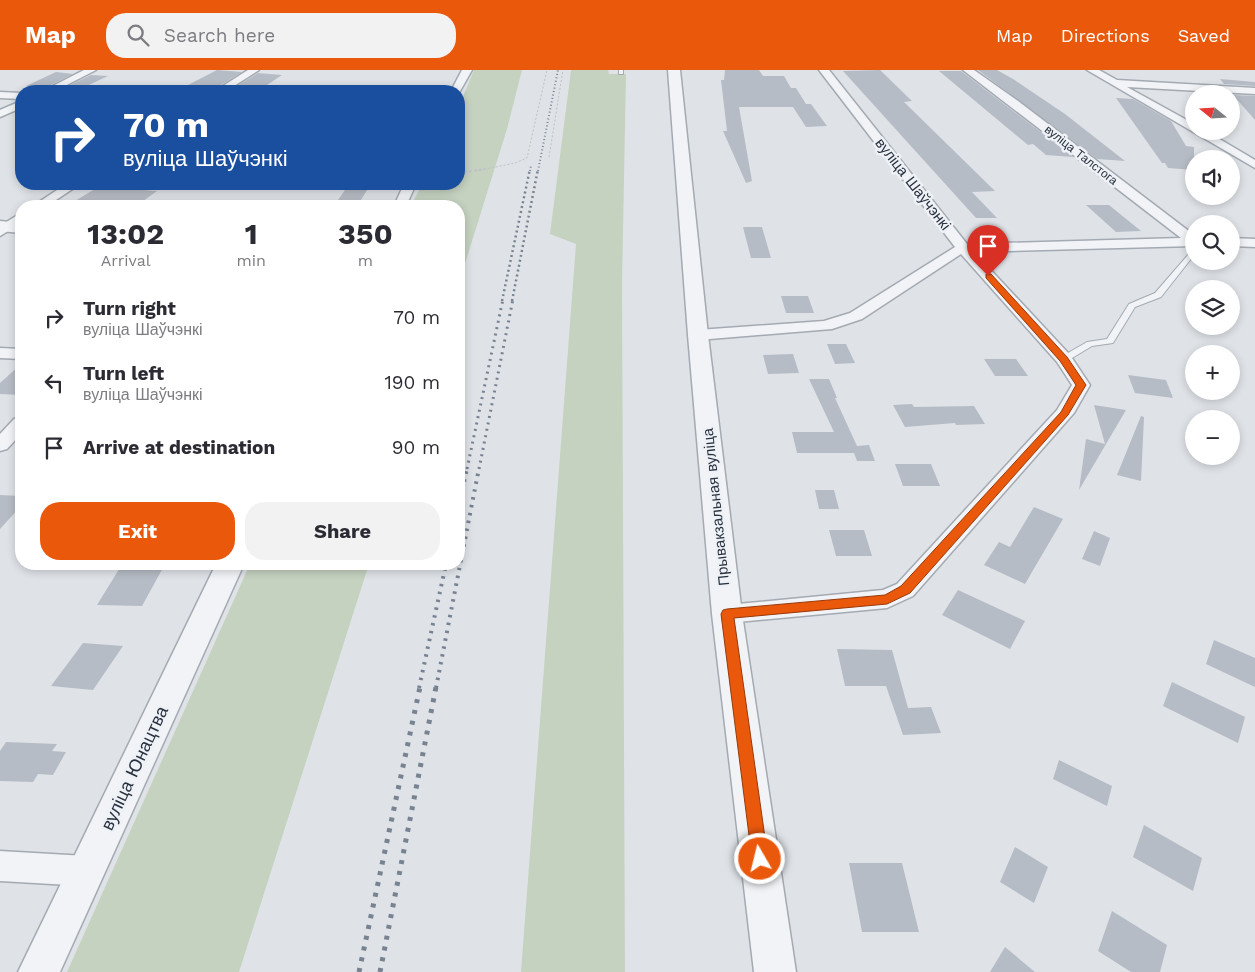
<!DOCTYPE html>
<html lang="en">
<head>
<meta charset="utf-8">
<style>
  :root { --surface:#fff; --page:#f2f2f3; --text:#2b2b33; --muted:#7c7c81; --accent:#ea580c }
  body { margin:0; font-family:"Work Sans",sans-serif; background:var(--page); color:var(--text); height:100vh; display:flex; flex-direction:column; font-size:19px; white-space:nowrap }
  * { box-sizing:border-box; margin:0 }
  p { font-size:16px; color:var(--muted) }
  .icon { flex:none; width:28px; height:28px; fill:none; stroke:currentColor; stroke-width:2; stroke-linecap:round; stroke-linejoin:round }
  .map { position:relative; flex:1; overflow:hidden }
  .drawer { position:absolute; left:15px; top:130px; width:450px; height:370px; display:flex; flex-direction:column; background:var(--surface); border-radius:20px; box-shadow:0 2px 8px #0003 }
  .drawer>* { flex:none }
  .hud { position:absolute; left:15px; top:15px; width:450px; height:105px; border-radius:20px; box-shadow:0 2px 8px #0003; background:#1a4fa0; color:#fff; overflow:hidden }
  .needle { width:32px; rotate:288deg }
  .tools { position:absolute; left:1185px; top:15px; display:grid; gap:10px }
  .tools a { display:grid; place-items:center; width:55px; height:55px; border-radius:50%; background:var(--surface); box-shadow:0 2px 8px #0003; font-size:25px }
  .pin { position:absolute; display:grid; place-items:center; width:42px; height:42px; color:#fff; margin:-51px -21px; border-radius:50% 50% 50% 0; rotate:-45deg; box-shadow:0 0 5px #0007 }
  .pin .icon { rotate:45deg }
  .me { position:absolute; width:55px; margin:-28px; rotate:352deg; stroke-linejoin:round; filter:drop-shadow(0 0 4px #0008) }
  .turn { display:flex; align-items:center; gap:18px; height:105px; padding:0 25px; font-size:22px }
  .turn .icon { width:65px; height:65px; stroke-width:2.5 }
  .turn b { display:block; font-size:35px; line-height:42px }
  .eta { display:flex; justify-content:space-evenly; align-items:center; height:85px; text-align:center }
  .eta b { font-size:30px; font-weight:700; line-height:35px }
  .primary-button { display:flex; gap:10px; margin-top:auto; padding:10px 25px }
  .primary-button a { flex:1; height:58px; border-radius:20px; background:var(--accent); color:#fff; font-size:20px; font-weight:700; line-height:58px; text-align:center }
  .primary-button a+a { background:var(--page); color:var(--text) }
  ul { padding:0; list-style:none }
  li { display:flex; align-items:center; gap:15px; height:65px; padding:0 25px }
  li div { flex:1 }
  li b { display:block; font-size:19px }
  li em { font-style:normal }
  header { display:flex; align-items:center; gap:30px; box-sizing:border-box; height:70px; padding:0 25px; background:var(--accent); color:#fff }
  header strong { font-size:24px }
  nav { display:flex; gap:28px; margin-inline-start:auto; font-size:18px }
  .search { width:350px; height:45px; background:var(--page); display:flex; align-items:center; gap:12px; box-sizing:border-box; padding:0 18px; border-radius:20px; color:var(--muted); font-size:19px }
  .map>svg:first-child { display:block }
</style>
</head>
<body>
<header>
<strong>Map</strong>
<div class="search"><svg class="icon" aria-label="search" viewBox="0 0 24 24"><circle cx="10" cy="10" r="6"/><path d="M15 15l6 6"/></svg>Search here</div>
<nav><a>Map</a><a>Directions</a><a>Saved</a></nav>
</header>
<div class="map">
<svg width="1255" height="902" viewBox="0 0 1255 902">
  <rect width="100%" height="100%" fill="#dfe3e8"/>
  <path fill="#c5d2c0" d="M 474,0 L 522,0 L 507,59 L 459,213 L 459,136 L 411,136 L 422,114 L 459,114 L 459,36 Z
    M 571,0 L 608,0 L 609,4 L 626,4 L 622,214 L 625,902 L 521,902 L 576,174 L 550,164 Z
    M 250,494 L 369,494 L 239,902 L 67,902 Z"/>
  <path fill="#b6bcc5" d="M 217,0 L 242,2 L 216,18 L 184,17 Z
    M 725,0 L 759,0 L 763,6 L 784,6 L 791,18 L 796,18 L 806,34 L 811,34 L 827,56 L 806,57 L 793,37 L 739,37 L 752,111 L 746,113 L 723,61 L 727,61 L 721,10 L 724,10 Z
    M 880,0 L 912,31 L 904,32 L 995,121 L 972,122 L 997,148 L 976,148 L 843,1 Z
    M 978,0 L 997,0 L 1013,9 L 1065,44 L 1125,91 L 1097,89 Z
    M 939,1 L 961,1 L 1073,87 L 1046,85 L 1033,74 L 1028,75 Z
    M 56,2 L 73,4 L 45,18 L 26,16 Z
    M 258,3 L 282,5 L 258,21 L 232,19 Z
    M 91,5 L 108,6 L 76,21 L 62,19 Z
    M 1220,9 L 1255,12 L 1255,16 L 1224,14 Z
    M 1233,25 L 1255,26 L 1255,50 Z
    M 1116,28 L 1133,29 L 1171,51 L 1186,76 L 1194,77 L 1194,100 L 1168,98 L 1165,93 L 1162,93 Z
    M 349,114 L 371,114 L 357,136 L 334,136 Z
    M 98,117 L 157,121 L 136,136 L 67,136 Z
    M 1086,135 L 1109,135 L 1141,161 L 1116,162 Z
    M 743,157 L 762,157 L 771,188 L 751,188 Z
    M 781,226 L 808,226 L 814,243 L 786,243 Z
    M 827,274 L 846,274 L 855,293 L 835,294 Z
    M 793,284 L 799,303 L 768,304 L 763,285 Z
    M 984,289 L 1016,289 L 1028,306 L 995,306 Z
    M 21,294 L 21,325 L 0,324 L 0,313 Z
    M 1128,305 L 1166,310 L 1173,328 L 1135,323 Z
    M 809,309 L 829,309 L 837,328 L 835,328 L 857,376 L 869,375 L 875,391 L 857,391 L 854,383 L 797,383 L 792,362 L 834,362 Z
    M 912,334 L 914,337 L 974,336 L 985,354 L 956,355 L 955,353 L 905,357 L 893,335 Z
    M 1094,335 L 1126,340 L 1079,420 L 1086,369 L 1105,374 Z
    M 1141,346 L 1144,347 L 1141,411 L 1117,405 Z
    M 895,394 L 931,394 L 940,416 L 903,416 Z
    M 815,420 L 834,420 L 839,439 L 819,439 Z
    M 0,425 L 21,426 L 21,436 L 0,459 Z
    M 1034,437 L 1063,449 L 1025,514 L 984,495 L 999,472 L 1010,477 Z
    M 829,460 L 864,460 L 872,486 L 836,486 Z
    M 1094,461 L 1110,468 L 1100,496 L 1082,489 Z
    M 121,496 L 164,496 L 142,536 L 97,535 Z
    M 958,520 L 1025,551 L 1010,579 L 942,545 Z
    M 1214,570 L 1255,588 L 1255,617 L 1206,594 Z
    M 83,573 L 123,576 L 93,620 L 51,616 Z
    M 837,579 L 892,580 L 908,638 L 931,637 L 941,663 L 903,665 L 886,616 L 845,616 Z
    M 1172,612 L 1245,647 L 1238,673 L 1163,636 Z
    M 6,672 L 57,674 L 52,681 L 66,682 L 53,705 L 38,704 L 33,712 L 0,711 L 0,681 Z
    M 1059,690 L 1112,716 L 1107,736 L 1053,709 Z
    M 1144,755 L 1202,788 L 1193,821 L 1133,787 Z
    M 1015,777 L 1048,797 L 1034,833 L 1000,812 Z
    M 849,793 L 902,793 L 919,862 L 862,862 Z
    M 1112,841 L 1167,875 L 1160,902 L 1131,902 L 1098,881 Z
    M 1005,877 L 1035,902 L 990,902 Z"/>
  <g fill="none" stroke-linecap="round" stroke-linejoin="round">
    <g stroke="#a4aab2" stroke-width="2">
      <path id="service" d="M 619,0 L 623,0 L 623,4 L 619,4 Z
        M 1194,178 L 1194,185 L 1161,227 L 1135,237 L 1113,273 L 1092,276 L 1067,291 L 1061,291 L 1061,287 L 1087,272 L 1107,269 L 1129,234 L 1155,223 Z"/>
    </g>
    <g stroke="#a4aab2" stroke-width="3">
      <path id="minor" d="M 84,0 L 96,0 L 55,21 L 43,21 Z
        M 248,0 L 259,0 L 226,21 L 215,21 Z
        M 462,0 L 472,0 L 459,23 L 459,21 L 451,21 Z
        M 819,0 L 829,0 L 967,174 L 1181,168 L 963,0 L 974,0 L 1018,31 L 1194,165 L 1194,176 L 974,182 L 1070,285 L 1090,315 L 1074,343 L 913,526 L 887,538 L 727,553 L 719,551 L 715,544 L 719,537 L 727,535 L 883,520 L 897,514 L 1057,340 L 1072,315 L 1057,292 L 961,184 L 862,249 L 832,259 L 698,270 L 692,268 L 690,265 L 692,262 L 698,260 L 824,251 L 850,243 L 955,177 Z
        M 1087,0 L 1099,0 L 1117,10 L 1255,18 L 1255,24 L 1127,17 L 1194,54 L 1194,61 L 1206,61 L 1255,90 L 1255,98 Z
        M 0,22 L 21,23 L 21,29 L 0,28 Z
        M 21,31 L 21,38 L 0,47 L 0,40 Z
        M 66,114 L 80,114 L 47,136 L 33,136 Z
        M 404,114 L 416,114 L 406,136 L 394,136 Z
        M 21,143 L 21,153 L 0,166 L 0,156 Z
        M 1231,168 L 1255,169 L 1255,177 L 1231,176 Z
        M 0,278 L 21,279 L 21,289 L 0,288 Z
        M 21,347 L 21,364 L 7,379 L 0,381 L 0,364 L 14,349 Z
        M 0,781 L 86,786 L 97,790 L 101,801 L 97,812 L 86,816 L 0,811 Z"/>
    </g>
    <g stroke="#a4aab2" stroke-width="3">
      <path id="tertiary" d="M 668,0 L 680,0 L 708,265 L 742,544 L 796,902 L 754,902 L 712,544 L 688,265 Z
        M 0,151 L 21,153 L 21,163 L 0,161 Z
        M 216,494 L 244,494 L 60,902 L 18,902 Z"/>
    </g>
    <path stroke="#bdc1c6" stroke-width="1" stroke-dasharray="2 2" stroke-linecap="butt" d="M 549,87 L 563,0
      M 476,101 L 515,93 L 527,88 L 547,0"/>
    <path stroke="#bdc1c6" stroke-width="2" stroke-dasharray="2.5 2.5" stroke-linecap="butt" d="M 459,103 L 485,99"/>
    <use href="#service" fill="#f1f3f6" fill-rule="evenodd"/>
    <use href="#minor" fill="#f1f3f6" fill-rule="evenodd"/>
    <use href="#tertiary" fill="#f1f3f6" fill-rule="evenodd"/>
    <path stroke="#788392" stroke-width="2" stroke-dasharray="1 2.5" stroke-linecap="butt" d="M 530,101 L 531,95
      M 538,101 L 558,0"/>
    <path stroke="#788392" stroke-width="2.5" stroke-dasharray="2 3" stroke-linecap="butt" d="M 502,231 L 530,99
      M 512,231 L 538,99"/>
    <path stroke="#788392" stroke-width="3" stroke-dasharray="2 4.5" stroke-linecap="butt" d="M 467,399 L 503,229
      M 479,399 L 513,229"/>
    <path stroke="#788392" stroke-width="4" stroke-dasharray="2.5 5.5" stroke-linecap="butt" d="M 459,435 L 467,398
      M 419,618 L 446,494
      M 436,618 L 479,398"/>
    <path stroke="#788392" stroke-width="5" stroke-dasharray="4 7" stroke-linecap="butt" d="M 359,902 L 420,617
      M 380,902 L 436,617"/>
  </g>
  <path fill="#ea580c" stroke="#983908" d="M 986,204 L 991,204 L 1067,287 L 1086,315 L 1068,345 L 910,523 L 887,534 L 734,548 L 768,789 L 766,795 L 760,797 L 754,795 L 752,789 L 721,544 L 723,540 L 727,539 L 885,525 L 901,516 L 1061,342 L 1076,315 L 1060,291 L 986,208 Z"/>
  <g text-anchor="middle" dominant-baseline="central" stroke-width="5" stroke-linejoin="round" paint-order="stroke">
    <g font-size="12" fill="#28313f" stroke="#eef2f6">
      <text transform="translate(1081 85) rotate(38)">вуліца Талстога</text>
    </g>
    <g font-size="15" fill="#28313f" stroke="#eef2f6">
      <text transform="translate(913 114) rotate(52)">вуліца Шаўчэнкі</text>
      <text transform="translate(716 437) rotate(-96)">Прывакзальная вуліца</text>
    </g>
    <g font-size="18" fill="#28313f" stroke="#eef2f6">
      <text transform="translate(134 698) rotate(-65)">вуліца Юнацтва</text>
    </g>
  </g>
</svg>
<div class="tools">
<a><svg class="needle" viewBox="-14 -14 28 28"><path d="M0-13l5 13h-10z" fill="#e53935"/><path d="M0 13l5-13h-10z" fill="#7c7c81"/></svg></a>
<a><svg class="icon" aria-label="sound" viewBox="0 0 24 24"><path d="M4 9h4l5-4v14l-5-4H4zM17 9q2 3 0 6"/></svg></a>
<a><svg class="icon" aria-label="search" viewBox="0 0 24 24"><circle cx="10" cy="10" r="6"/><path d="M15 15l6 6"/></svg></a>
<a><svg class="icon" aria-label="layers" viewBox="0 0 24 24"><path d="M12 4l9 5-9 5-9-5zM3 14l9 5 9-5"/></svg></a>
<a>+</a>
<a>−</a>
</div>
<div class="pin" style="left:988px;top:206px;background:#d93025"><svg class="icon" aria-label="arrive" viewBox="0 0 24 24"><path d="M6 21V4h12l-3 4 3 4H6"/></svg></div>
<svg class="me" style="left:760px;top:789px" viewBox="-20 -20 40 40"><circle r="17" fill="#ea580c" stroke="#fff" stroke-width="3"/><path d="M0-11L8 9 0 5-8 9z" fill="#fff"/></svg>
<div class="hud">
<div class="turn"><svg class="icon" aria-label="right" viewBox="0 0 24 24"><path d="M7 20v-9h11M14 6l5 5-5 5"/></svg><div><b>70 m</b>вуліца Шаўчэнкі</div></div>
</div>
<section class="drawer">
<div class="eta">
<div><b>13:02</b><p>Arrival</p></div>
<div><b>1</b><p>min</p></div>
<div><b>350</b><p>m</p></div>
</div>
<ul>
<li><svg class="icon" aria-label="right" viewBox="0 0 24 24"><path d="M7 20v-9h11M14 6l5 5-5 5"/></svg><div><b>Turn right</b><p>вуліца Шаўчэнкі</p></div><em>70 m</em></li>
<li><svg class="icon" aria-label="left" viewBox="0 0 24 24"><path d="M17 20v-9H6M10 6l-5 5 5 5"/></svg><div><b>Turn left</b><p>вуліца Шаўчэнкі</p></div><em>190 m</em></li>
<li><svg class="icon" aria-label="arrive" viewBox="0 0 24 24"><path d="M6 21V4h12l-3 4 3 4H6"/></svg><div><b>Arrive at destination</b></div><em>90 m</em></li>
</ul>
<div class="primary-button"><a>Exit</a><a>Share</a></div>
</section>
</div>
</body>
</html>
